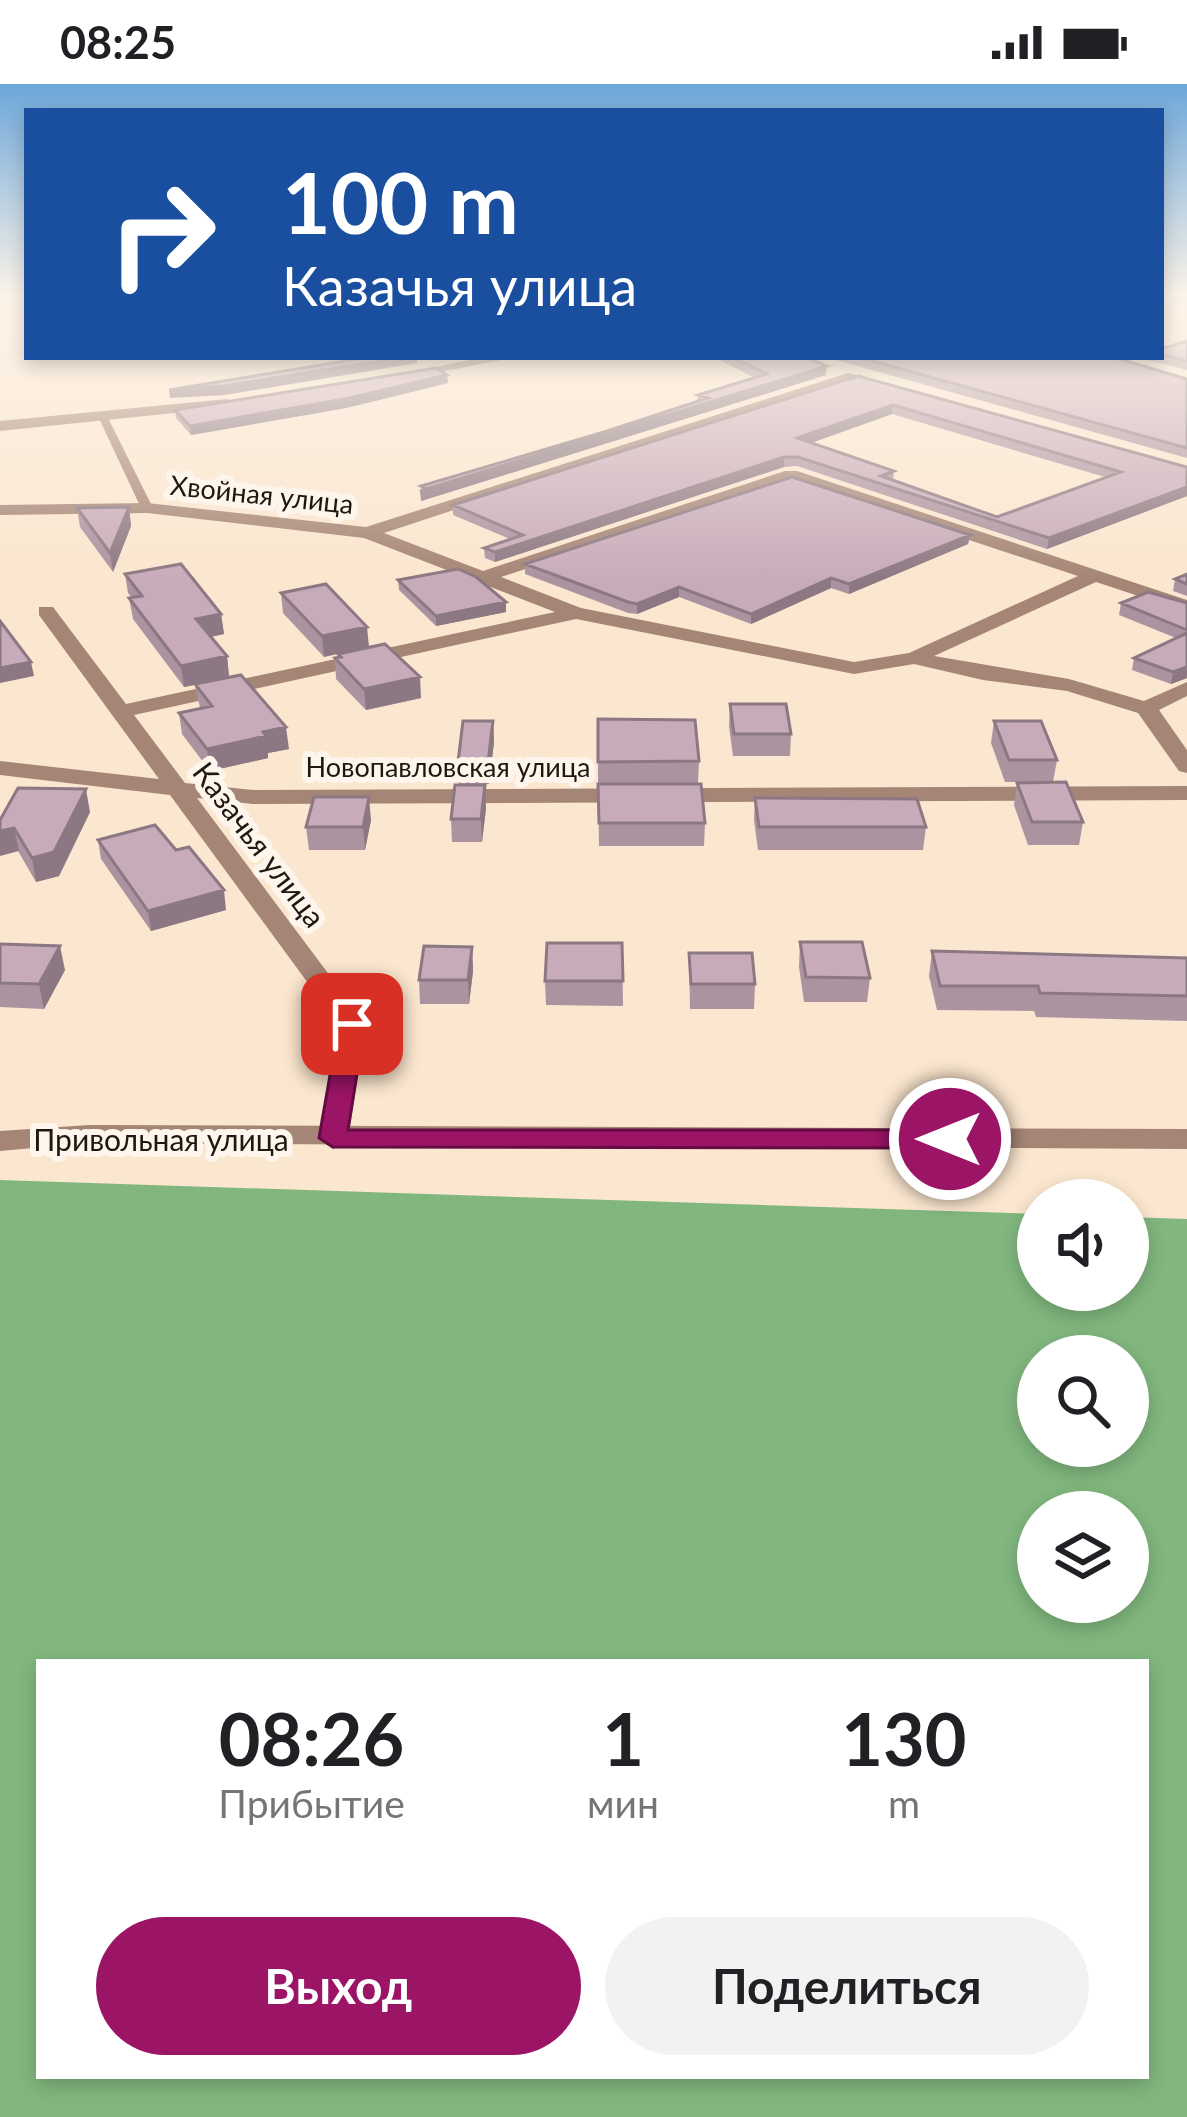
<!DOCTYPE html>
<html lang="ru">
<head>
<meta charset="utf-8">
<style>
  :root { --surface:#fff; --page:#f2f2f2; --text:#202124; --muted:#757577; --accent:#9b1466 }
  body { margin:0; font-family:Lato,sans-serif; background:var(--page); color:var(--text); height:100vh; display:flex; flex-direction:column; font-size:45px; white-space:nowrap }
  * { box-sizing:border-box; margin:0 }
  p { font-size:39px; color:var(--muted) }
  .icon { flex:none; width:66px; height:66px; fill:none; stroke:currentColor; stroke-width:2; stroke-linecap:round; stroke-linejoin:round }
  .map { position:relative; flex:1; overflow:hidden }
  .panel { position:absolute; left:36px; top:1575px; width:1113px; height:420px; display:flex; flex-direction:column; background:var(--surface); border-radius:0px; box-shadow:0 6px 18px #0003 }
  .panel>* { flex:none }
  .banner { position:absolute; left:24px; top:24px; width:1140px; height:252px; border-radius:0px; box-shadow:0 6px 18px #0003; background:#1a4fa0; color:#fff; overflow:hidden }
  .controls { position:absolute; left:1017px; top:1095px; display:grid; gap:24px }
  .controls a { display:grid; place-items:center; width:132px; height:132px; border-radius:50%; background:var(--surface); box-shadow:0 6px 18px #0003; font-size:60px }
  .pin { position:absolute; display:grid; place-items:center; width:102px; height:102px; color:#fff; margin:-51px; border-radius:24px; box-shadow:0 6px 18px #0006 }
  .me { position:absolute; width:132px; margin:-66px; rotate:270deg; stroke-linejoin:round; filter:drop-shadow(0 0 9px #0008) }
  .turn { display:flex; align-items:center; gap:42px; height:252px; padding:0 60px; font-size:54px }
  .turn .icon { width:156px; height:156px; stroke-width:2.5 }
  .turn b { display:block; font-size:84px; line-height:102px }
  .eta { display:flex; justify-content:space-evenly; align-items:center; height:204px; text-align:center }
  .eta b { font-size:72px; font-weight:700; line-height:84px }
  .button { display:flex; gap:24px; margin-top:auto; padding:24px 60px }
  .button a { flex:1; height:138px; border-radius:72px; background:var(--accent); color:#fff; font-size:48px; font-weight:700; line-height:138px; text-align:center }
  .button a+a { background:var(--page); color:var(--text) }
  .status { display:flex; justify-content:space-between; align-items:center; height:84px; padding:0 60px; background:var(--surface); direction:ltr }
  .status svg { height:33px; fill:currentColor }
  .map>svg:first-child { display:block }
</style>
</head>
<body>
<div class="status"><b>08:25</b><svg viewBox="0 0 49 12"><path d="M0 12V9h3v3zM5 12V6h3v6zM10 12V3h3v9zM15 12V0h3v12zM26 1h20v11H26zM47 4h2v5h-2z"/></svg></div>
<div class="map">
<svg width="1187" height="2033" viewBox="0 0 1187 2033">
  <rect width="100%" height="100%" fill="#fbe6cf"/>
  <path fill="#81b77e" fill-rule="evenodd" d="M 0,1096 L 1038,1130 L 1038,1206 L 1128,1206 L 1128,1133 L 1187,1135 L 1187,2033 L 0,2033 ZM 1038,1272 L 1128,1272 L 1128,1362 L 1038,1362 ZM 1038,1428 L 1128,1428 L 1128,1518 L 1038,1518 ZM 39,1578 L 1146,1578 L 1146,1992 L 39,1992 Z"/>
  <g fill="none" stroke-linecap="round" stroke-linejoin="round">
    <path fill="#a58576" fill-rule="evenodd" d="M 97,330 L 107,332 L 153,424 L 151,427 L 141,424 Z"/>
    <path fill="#a58576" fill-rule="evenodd" d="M 484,273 L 516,273 L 399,296 L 392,292 Z
      M 848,289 L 860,292 L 384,449 L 483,487 L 785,387 L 797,387 L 1187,516 L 1187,528 L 1096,498 L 934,572 L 1069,595 L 1144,617 L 1187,598 L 1187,612 L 1159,626 L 1187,666 L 1187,689 L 1179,687 L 1138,629 L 1067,607 L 983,596 L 914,580 L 854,590 L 576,535 L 134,631 L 185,699 L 253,706 L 1187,702 L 1187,716 L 253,720 L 197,714 L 366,940 L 348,1055 L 333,1065 L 318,1055 L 338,940 L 170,711 L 0,691 L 0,677 L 159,695 L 39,531 L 39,523 L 53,523 L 126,620 L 555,528 L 364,454 L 147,429 L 0,431 L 0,421 L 147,419 L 366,443 ZM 791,397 L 1078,492 L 909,569 L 854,578 L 581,524 L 501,493 Z
      M 227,315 L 232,317 L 232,323 L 0,347 L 0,337 Z"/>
    <path fill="#a58576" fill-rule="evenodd" d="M 89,1041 L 1187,1045 L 1187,1065 L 89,1059 L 0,1067 L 0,1047 Z"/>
  </g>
  <path fill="#ac93a0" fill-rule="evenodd" d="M 1161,211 L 1187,211 L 1187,221 L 1161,215 Z
    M 1187,257 L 1187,286 L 1136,273 L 1161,273 L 1161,265 Z
    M 714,273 L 805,273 L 826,291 L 421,417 L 421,402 L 604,348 L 697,317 L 698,311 L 755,294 Z
    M 825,273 L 1113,273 L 1187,295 L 1187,374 Z
    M 447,291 L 448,299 L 346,324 L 191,351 L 176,334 L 175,326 Z
    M 858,292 L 1187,383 L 1187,412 L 1047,465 L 797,382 L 784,383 L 495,478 L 485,474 L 484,464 L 510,455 L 453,431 L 453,421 ZM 892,330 L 1105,393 L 997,433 L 893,396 L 894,387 L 811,359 Z
    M 129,423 L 131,442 L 113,488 L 80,443 L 77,424 Z
    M 970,451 L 968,460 L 849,510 L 831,504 L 751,540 L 679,513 L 637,530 L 628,529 L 525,490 L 525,480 Z
    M 125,490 L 221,530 L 224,550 L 211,553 L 227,572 L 229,593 L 289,665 L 268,669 L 268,674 L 210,687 L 182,650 L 179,629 L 200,624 L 195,601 L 184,603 L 133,535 L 129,514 L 132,514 L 128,509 Z
    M 1187,490 L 1187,512 L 1173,507 L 1175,495 Z
    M 398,496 L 506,528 L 436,542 L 399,506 Z
    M 326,500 L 324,573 L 283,529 L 281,509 Z
    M 1121,519 L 1187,519 L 1187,594 L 1171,600 L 1132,586 L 1134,574 L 1176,554 L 1119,531 Z
    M 338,570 L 421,614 L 366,626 L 336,595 L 335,574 L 339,574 Z
    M 730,620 L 791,650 L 790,672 L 733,672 L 729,642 Z
    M 598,635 L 699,677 L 698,700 L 598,700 Z
    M 493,637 L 494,658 L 489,700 L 459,701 L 458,678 Z
    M 994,637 L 1057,676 L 1053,698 L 1005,698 L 991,659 Z
    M 1017,699 L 1083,738 L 1079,761 L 1028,761 L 1014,721 Z
    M 598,700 L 705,739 L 704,762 L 599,762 Z
    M 755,714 L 926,743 L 923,766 L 758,766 L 754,736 Z
    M 486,724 L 482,758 L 452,758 L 451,735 Z
    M 90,728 L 59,792 L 36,798 L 0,736 Z
    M 371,736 L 365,766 L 309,766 L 306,743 Z
    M 98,756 L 176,766 L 226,826 L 151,847 L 101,775 Z
    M 800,858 L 870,894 L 867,918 L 804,918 L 799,883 Z
    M 622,859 L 623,922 L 546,921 L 545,897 Z
    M 0,860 L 65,886 L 44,925 L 0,923 Z
    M 472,863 L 473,887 L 469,920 L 420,920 L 419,896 Z
    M 932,867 L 1187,874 L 1187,937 L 1036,933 L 1034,927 L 937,926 L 929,892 Z
    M 689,869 L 755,900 L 754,925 L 690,925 Z"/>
  <path fill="#8c7882" d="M 405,273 L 417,273 L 417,279 L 225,311 L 170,314 L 169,306 Z
    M 827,282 L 826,291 L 421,417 L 420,407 Z
    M 447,291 L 448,299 L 346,324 L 191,351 L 190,342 Z
    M 893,321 L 892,330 L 797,364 L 797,354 Z
    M 784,373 L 784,383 L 495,478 L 495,468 Z
    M 1187,403 L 1187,412 L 1047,465 L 1049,454 Z
    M 129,423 L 131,442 L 113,488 L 110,469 Z
    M 970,451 L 968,460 L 849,510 L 849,500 Z
    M 831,494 L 831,504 L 751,540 L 751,530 Z
    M 679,503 L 679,513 L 637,530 L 637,520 Z
    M 506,518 L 506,528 L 436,542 L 436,532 Z
    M 221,530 L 224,550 L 199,555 L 196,535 Z
    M 367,543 L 369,563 L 324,573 L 322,552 Z
    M 227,572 L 229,593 L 184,603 L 181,582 Z
    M 31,578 L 34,592 L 0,599 L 0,584 Z
    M 1187,583 L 1187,594 L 1171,600 L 1173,588 Z
    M 420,593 L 421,614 L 366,626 L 364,605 Z
    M 493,637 L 494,658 L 489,700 L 488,678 Z
    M 286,643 L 289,665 L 268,669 L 268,674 L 210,687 L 207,665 L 263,648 Z
    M 485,701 L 486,724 L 482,758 L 481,735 Z
    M 86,705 L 90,728 L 59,792 L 36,798 L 32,774 Z
    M 369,713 L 371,736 L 365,766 L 363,743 Z
    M 14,744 L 19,767 L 0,772 L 0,747 Z
    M 224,806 L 226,826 L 151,847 L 148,827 Z
    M 60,862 L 65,886 L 44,925 L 39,900 Z
    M 472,863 L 473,887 L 469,920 L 468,896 Z"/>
  <path fill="#c8abba" stroke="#8c7882" stroke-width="3" fill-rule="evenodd" d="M 1187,257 L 1187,277 L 1161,270 L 1161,265 Z
    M 370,273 L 405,273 L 224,302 L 169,306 Z
    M 732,273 L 805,273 L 827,282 L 420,407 L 428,405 L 421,402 L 604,348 L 708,314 L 698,311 L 767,290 Z
    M 858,273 L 1113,273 L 1187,295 L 1187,364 Z
    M 436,284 L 447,291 L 345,315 L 190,342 L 175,326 Z
    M 858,292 L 1187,383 L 1187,403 L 1049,454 L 798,373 L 784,373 L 495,468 L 484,464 L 523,451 L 453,421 ZM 893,321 L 1121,388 L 997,433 L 881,392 L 894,387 L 797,354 Z
    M 792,393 L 970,451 L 849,500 L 831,494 L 751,530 L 679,503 L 637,520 L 628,518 L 525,480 Z
    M 129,423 L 110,469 L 77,424 Z
    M 181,480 L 221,530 L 196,535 L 227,572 L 181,582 L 129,514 L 142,512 L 125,490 Z
    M 458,485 L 476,493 L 506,518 L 436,532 L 398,496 Z
    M 1187,490 L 1187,500 L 1175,495 Z
    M 326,500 L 367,543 L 322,552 L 281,509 Z
    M 1148,508 L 1187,519 L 1187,546 L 1121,519 Z
    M 0,537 L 31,578 L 0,584 Z
    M 1187,549 L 1187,583 L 1173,588 L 1134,574 Z
    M 385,560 L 420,593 L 364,605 L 335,574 L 341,573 L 338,570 Z
    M 241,591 L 286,643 L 263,648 L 266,652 L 207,665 L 179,629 L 212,622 L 195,600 Z
    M 730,620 L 786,620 L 791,650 L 734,650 Z
    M 598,635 L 695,636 L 699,677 L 598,678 Z
    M 463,637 L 493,637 L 488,678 L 458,678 Z
    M 994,637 L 1041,637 L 1057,676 L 1009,676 Z
    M 1066,698 L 1083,738 L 1032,738 L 1017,699 Z
    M 598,700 L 701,700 L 705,739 L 599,739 Z
    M 455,701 L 485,701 L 481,735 L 451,735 Z
    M 18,704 L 86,705 L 54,768 L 32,774 L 14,744 L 0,747 L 0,736 Z
    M 314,713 L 369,713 L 363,743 L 306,743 Z
    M 755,714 L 917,715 L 926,743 L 759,743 Z
    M 155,741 L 176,766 L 189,763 L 224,806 L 148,827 L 98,756 Z
    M 800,858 L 862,858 L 870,894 L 806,893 Z
    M 547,859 L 622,859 L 623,897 L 545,897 Z
    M 0,860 L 60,862 L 39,900 L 0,899 Z
    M 424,862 L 472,863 L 468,896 L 419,896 Z
    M 932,867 L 1187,874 L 1187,912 L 1040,909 L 1038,902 L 940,902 Z
    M 689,869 L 752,869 L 755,900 L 691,900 Z"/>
  <linearGradient id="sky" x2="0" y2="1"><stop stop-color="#6da7da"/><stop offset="0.43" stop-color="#fdf4e9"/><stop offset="1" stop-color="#fdf4e9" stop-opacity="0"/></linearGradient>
  <rect width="1187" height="496" fill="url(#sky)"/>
  <path fill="#9b1466" stroke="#650d42" stroke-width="3" d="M 352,932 L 365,940 L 348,1046 L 950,1046 L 964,1055 L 950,1064 L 333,1063 L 319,1054 L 339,940 Z"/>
  <g text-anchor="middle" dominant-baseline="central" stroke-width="12" stroke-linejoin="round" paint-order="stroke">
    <g font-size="27" fill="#201810" stroke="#fef5ec">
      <text transform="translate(262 410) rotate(6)">Хвойная улица</text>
      <text x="448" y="682">Новопавловская улица</text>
    </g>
    <g font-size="30" fill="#201810" stroke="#fef5ec">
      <text transform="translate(260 760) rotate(53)">Казачья улица</text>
      <text x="161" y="1055">Привольная улица</text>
    </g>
  </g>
</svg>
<div class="controls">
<a><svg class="icon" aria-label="sound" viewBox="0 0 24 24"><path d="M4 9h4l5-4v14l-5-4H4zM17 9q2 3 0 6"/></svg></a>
<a><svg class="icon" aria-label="search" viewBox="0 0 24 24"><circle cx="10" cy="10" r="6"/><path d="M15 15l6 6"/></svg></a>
<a><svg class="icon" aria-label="layers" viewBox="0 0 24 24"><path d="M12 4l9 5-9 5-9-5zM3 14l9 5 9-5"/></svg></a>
</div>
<div class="pin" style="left:352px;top:940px;background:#d93025"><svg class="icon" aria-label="arrive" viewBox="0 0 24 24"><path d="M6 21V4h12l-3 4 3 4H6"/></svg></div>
<svg class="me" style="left:950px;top:1055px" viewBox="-20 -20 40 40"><circle r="17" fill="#9b1466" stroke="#fff" stroke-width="3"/><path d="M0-11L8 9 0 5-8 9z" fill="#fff"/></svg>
<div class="banner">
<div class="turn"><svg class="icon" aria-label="right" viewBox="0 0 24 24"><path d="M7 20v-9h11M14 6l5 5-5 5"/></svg><div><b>100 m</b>Казачья улица</div></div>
</div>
<section class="panel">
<div class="eta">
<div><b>08:26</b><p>Прибытие</p></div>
<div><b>1</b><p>мин</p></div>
<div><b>130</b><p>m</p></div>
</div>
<div class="button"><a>Выход</a><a>Поделиться</a></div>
</section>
</div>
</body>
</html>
